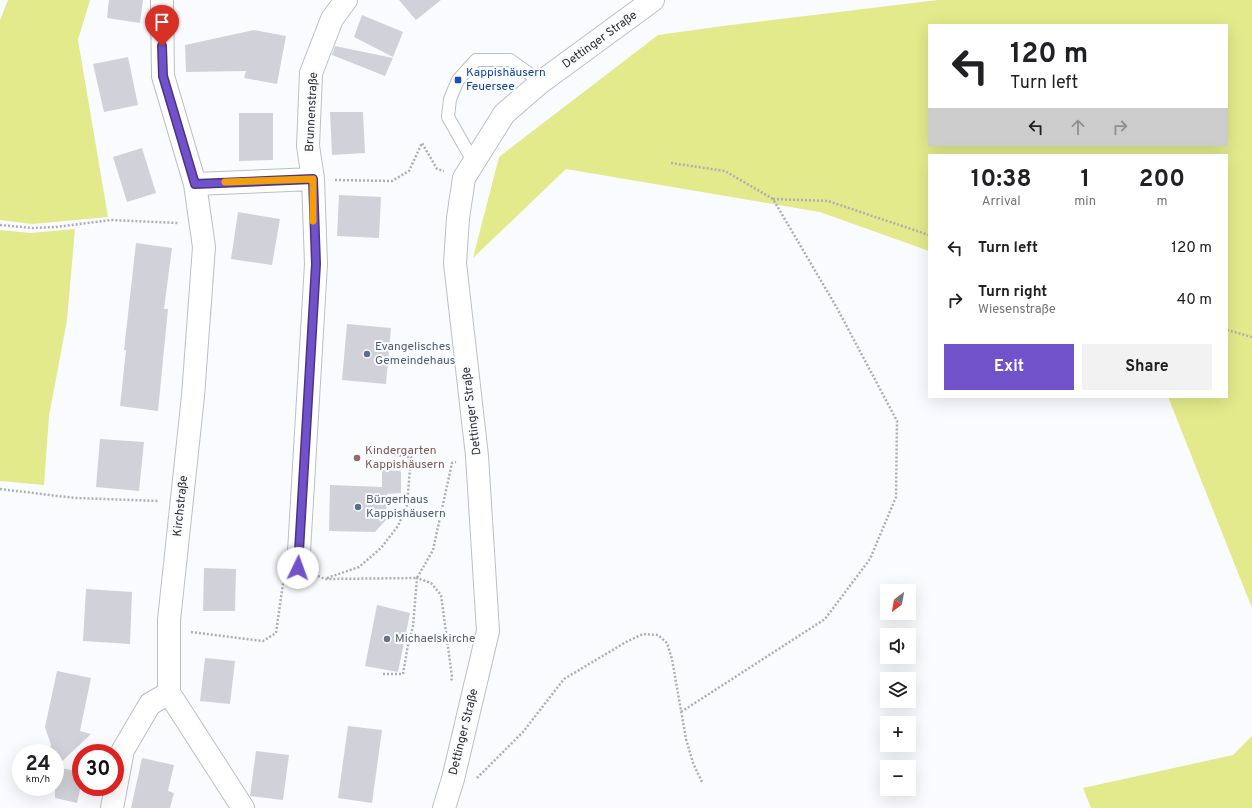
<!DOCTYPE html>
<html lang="en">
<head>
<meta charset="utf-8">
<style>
  :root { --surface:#fff; --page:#f2f2f2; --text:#202124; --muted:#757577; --accent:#7152cb }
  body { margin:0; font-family:Overpass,sans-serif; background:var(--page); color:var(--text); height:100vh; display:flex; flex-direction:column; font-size:15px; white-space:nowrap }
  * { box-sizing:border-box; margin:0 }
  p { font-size:13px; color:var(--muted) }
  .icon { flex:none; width:22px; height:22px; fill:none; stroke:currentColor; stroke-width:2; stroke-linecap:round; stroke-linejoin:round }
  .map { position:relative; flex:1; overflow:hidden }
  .panel { position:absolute; left:928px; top:154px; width:300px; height:244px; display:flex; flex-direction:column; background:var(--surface); border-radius:0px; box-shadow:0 4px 16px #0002 }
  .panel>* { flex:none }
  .hud { position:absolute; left:928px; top:24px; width:300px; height:122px; border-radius:0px; box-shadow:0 4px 16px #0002; background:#fff; color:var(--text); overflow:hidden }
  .needle { width:26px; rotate:211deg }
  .buttons { position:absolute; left:880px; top:584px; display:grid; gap:8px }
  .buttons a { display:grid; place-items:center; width:36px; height:36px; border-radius:0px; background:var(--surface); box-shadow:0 4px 16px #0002; font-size:20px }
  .speed { position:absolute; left:12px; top:744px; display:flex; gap:8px; font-size:20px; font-weight:700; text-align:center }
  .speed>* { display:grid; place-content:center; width:52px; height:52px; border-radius:50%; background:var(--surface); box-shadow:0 4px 16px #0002; line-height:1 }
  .speed small { font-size:10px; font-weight:400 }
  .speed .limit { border:6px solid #d22; background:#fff; color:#111 }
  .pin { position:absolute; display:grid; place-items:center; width:34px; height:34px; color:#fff; margin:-41px -17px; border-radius:50% 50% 50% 0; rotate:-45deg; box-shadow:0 0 4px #0007 }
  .pin .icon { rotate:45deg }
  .me { position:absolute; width:44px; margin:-22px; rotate:3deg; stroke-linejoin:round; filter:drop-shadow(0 0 3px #0008) }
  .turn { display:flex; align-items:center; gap:14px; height:84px; padding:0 16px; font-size:18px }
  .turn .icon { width:52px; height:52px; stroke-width:2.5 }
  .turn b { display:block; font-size:28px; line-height:34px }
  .lanes { display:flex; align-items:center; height:38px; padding:0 16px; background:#0003; justify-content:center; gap:20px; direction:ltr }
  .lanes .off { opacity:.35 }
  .eta { display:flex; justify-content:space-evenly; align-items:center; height:68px; text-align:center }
  .eta b { font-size:24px; font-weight:700; line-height:28px }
  .action { display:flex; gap:8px; margin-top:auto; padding:8px 16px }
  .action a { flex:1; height:46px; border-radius:0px; background:var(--accent); color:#fff; font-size:16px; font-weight:700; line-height:46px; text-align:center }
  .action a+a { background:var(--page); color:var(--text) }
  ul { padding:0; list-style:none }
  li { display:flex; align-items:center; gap:12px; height:52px; padding:0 16px }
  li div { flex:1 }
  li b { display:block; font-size:15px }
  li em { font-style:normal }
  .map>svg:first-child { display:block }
</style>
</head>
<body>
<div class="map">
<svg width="1252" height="808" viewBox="0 0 1252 808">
  <rect width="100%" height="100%" fill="#fafbfe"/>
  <path fill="#e2ea8b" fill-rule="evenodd" d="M 8,0 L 90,0 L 78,40 L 108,217 L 32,224 L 0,220 L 0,20 Z
    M 938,0 L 1252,0 L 1252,608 L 1168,397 L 1227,397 L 1227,155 L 929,155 L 929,251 L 820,212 L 566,169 L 473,258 L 499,157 L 658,35 L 723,26 ZM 929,25 L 1227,25 L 1227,145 L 929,145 Z
    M 75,229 L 67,320 L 49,416 L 44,485 L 0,481 L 0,230 L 31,233 Z
    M 1252,736 L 1252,808 L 1091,808 L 1083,788 L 1233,755 Z"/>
  <path fill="#d1d1d9" d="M 109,0 L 143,0 L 140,23 L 107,18 Z
    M 399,0 L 441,0 L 416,20 Z
    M 362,15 L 403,32 L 393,57 L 354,37 Z
    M 254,30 L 286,36 L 277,84 L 244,78 L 246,71 L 186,72 L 185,45 Z
    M 335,46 L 393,58 L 385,76 L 332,55 Z
    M 128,57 L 138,105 L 104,112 L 93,64 Z
    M 330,112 L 363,112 L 365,153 L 332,155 Z
    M 239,113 L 273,113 L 273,160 L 239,161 Z
    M 142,148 L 156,193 L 127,202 L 113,157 Z
    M 339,195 L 381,197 L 379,238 L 337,236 Z
    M 238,212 L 280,219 L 272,265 L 231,259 Z
    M 136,243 L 172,248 L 164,309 L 168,309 L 158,411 L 120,406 L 126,350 L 124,350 Z
    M 347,324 L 391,328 L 386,384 L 342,380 Z
    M 100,439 L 144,442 L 139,491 L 96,487 Z
    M 382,470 L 401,471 L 401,493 L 387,494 L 386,520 L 375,532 L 329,531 L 330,485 L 382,487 Z
    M 204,568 L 236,569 L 235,611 L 203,611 Z
    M 86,589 L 132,592 L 130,644 L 83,641 Z
    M 377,605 L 410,613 L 398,672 L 365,666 Z
    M 205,658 L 235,661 L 230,704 L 200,701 Z
    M 57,671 L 91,678 L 80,731 L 91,734 L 56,767 L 81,772 L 81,785 L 77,803 L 55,798 L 55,753 L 49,753 L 51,745 L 45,727 Z
    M 348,726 L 382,730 L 372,803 L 338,798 Z
    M 256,751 L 289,755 L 283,800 L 250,796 Z
    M 142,758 L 174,765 L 168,791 L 174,793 L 170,808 L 131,808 Z"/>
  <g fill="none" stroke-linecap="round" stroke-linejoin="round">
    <g stroke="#bbbfc6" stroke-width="14">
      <path id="service" d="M 473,161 L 448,117 L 450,99 L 458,80 L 476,60 L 510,60 L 541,82"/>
    </g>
    <g stroke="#bbbfc6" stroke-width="24">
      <path id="minor" d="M 162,0 L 163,76 L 195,184 L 204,247 L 193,396 L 169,620 L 169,693 L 243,808
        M 195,184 L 313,179
        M 298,568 L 316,264 L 313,179 L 308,146 L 311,73 L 332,19 L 346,0
        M 112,808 L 123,750 L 150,704 L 169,693"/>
    </g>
    <g stroke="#bbbfc6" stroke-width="24">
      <path id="tertiary" d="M 444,808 L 453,779 L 488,631 L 477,456 L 455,263 L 458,218 L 464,178 L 504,114 L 541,82 L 653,0"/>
    </g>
    <path stroke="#aeafb2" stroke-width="2.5" stroke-dasharray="2 2" stroke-linecap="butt" d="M 671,163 L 725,171 L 773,199 L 837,308 L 897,421 L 896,497 L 870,559 L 825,619 L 681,712
      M 335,180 L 392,181 L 409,171 L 422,143 L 437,169 L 444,171
      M 773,199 L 828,201 L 929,235
      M 0,225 L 32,228 L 55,227 L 111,220 L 178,223
      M 1227,330 L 1252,337
      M 0,489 L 75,498 L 159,501
      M 318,576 L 325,579 L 417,578 L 433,550 L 452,463 L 456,462
      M 327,578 L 359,567 L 381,548 L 398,526 L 407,505 L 411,457 L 390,454
      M 191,632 L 263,641 L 276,633 L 283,583
      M 383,674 L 403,674 L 408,645 L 413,626 L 417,578 L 431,583 L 441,595 L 452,677 L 451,682
      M 477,778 L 523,732 L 564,679 L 626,642 L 643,634 L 658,635 L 667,643 L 672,659 L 686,739 L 693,763 L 702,782"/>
    <use href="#service" stroke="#fff" stroke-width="12"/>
    <use href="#minor" stroke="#fff" stroke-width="22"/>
    <use href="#tertiary" stroke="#fff" stroke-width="22"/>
  </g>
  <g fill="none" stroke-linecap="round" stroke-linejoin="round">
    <g stroke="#493584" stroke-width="10">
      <path id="route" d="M 162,46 L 163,76 L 195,184 L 313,179 L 316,264 L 298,568"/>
    </g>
    <use href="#route" stroke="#7152cb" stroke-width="7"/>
    <path stroke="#f59e0b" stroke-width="7" d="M 225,182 L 313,179 L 313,221"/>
  </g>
  <rect fill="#1a4fb4" stroke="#fafbfe" stroke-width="1.5" x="454" y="76" width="8" height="8" rx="2"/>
  <g fill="#5c6f8a" stroke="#fafbfe" stroke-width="1.5">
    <circle cx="367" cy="354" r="4"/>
    <circle cx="358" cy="507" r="4"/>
  </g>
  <circle fill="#8d6e63" stroke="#fafbfe" stroke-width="1.5" cx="357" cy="458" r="4"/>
  <circle fill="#6b7280" stroke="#fafbfe" stroke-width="1.5" cx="387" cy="639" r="4"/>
  <g text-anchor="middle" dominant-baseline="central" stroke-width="4" stroke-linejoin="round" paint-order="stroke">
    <g font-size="12" fill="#2c2d30" stroke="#fafbfe">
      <text transform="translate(600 40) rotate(-36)">Dettinger Straße</text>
      <text transform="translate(312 112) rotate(-87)">Brunnenstraße</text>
      <text transform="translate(472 411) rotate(-97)">Dettinger Straße</text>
      <text transform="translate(181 506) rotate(-84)">Kirchstraße</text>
      <text transform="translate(464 732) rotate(-76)">Dettinger Straße</text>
    </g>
    <g font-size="12" fill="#164399" stroke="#fafbfe" text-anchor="start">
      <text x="466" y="73">Kappishäusern<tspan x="466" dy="14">Feuersee</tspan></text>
    </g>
    <g font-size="12" fill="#4e5e75" stroke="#fafbfe" text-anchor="start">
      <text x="375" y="347">Evangelisches<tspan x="375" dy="14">Gemeindehaus</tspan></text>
      <text x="366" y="500">Bürgerhaus<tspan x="366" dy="14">Kappishäusern</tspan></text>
    </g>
    <g font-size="12" fill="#785e54" stroke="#fafbfe" text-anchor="start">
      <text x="365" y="451">Kindergarten<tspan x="365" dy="14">Kappishäusern</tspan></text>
    </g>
    <g font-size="12" fill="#5b616d" stroke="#fafbfe" text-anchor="start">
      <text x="395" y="639">Michaelskirche</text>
    </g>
  </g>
</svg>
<div class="buttons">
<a><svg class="needle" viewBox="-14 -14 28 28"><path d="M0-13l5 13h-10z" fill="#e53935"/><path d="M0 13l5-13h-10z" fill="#757577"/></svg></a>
<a><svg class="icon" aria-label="sound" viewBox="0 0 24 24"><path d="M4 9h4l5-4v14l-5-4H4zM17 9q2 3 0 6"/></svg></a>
<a><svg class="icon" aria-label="layers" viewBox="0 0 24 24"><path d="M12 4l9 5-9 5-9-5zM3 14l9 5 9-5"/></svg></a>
<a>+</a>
<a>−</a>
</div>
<div class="speed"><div>24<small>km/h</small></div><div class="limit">30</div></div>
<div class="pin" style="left:162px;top:46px;background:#d93025"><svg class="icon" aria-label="arrive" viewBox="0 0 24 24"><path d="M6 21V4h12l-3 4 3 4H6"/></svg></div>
<svg class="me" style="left:298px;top:568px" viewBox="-20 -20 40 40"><circle r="19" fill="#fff"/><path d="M0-13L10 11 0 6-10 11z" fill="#7152cb"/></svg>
<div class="hud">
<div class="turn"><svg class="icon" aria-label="left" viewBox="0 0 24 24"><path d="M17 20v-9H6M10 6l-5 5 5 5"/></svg><div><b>120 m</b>Turn left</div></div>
<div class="lanes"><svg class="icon" aria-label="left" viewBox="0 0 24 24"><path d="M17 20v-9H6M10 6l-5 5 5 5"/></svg><svg class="icon off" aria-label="ahead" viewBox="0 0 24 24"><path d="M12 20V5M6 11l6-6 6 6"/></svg><svg class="icon off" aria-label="right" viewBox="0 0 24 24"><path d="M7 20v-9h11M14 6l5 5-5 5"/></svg></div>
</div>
<section class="panel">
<div class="eta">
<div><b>10:38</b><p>Arrival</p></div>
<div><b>1</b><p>min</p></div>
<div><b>200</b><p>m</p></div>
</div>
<ul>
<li><svg class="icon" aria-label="left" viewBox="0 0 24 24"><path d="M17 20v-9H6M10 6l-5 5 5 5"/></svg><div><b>Turn left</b></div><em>120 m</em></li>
<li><svg class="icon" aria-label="right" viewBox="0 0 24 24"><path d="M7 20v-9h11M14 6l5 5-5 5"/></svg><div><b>Turn right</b><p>Wiesenstraße</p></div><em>40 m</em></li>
</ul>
<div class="action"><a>Exit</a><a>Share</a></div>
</section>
</div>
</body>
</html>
